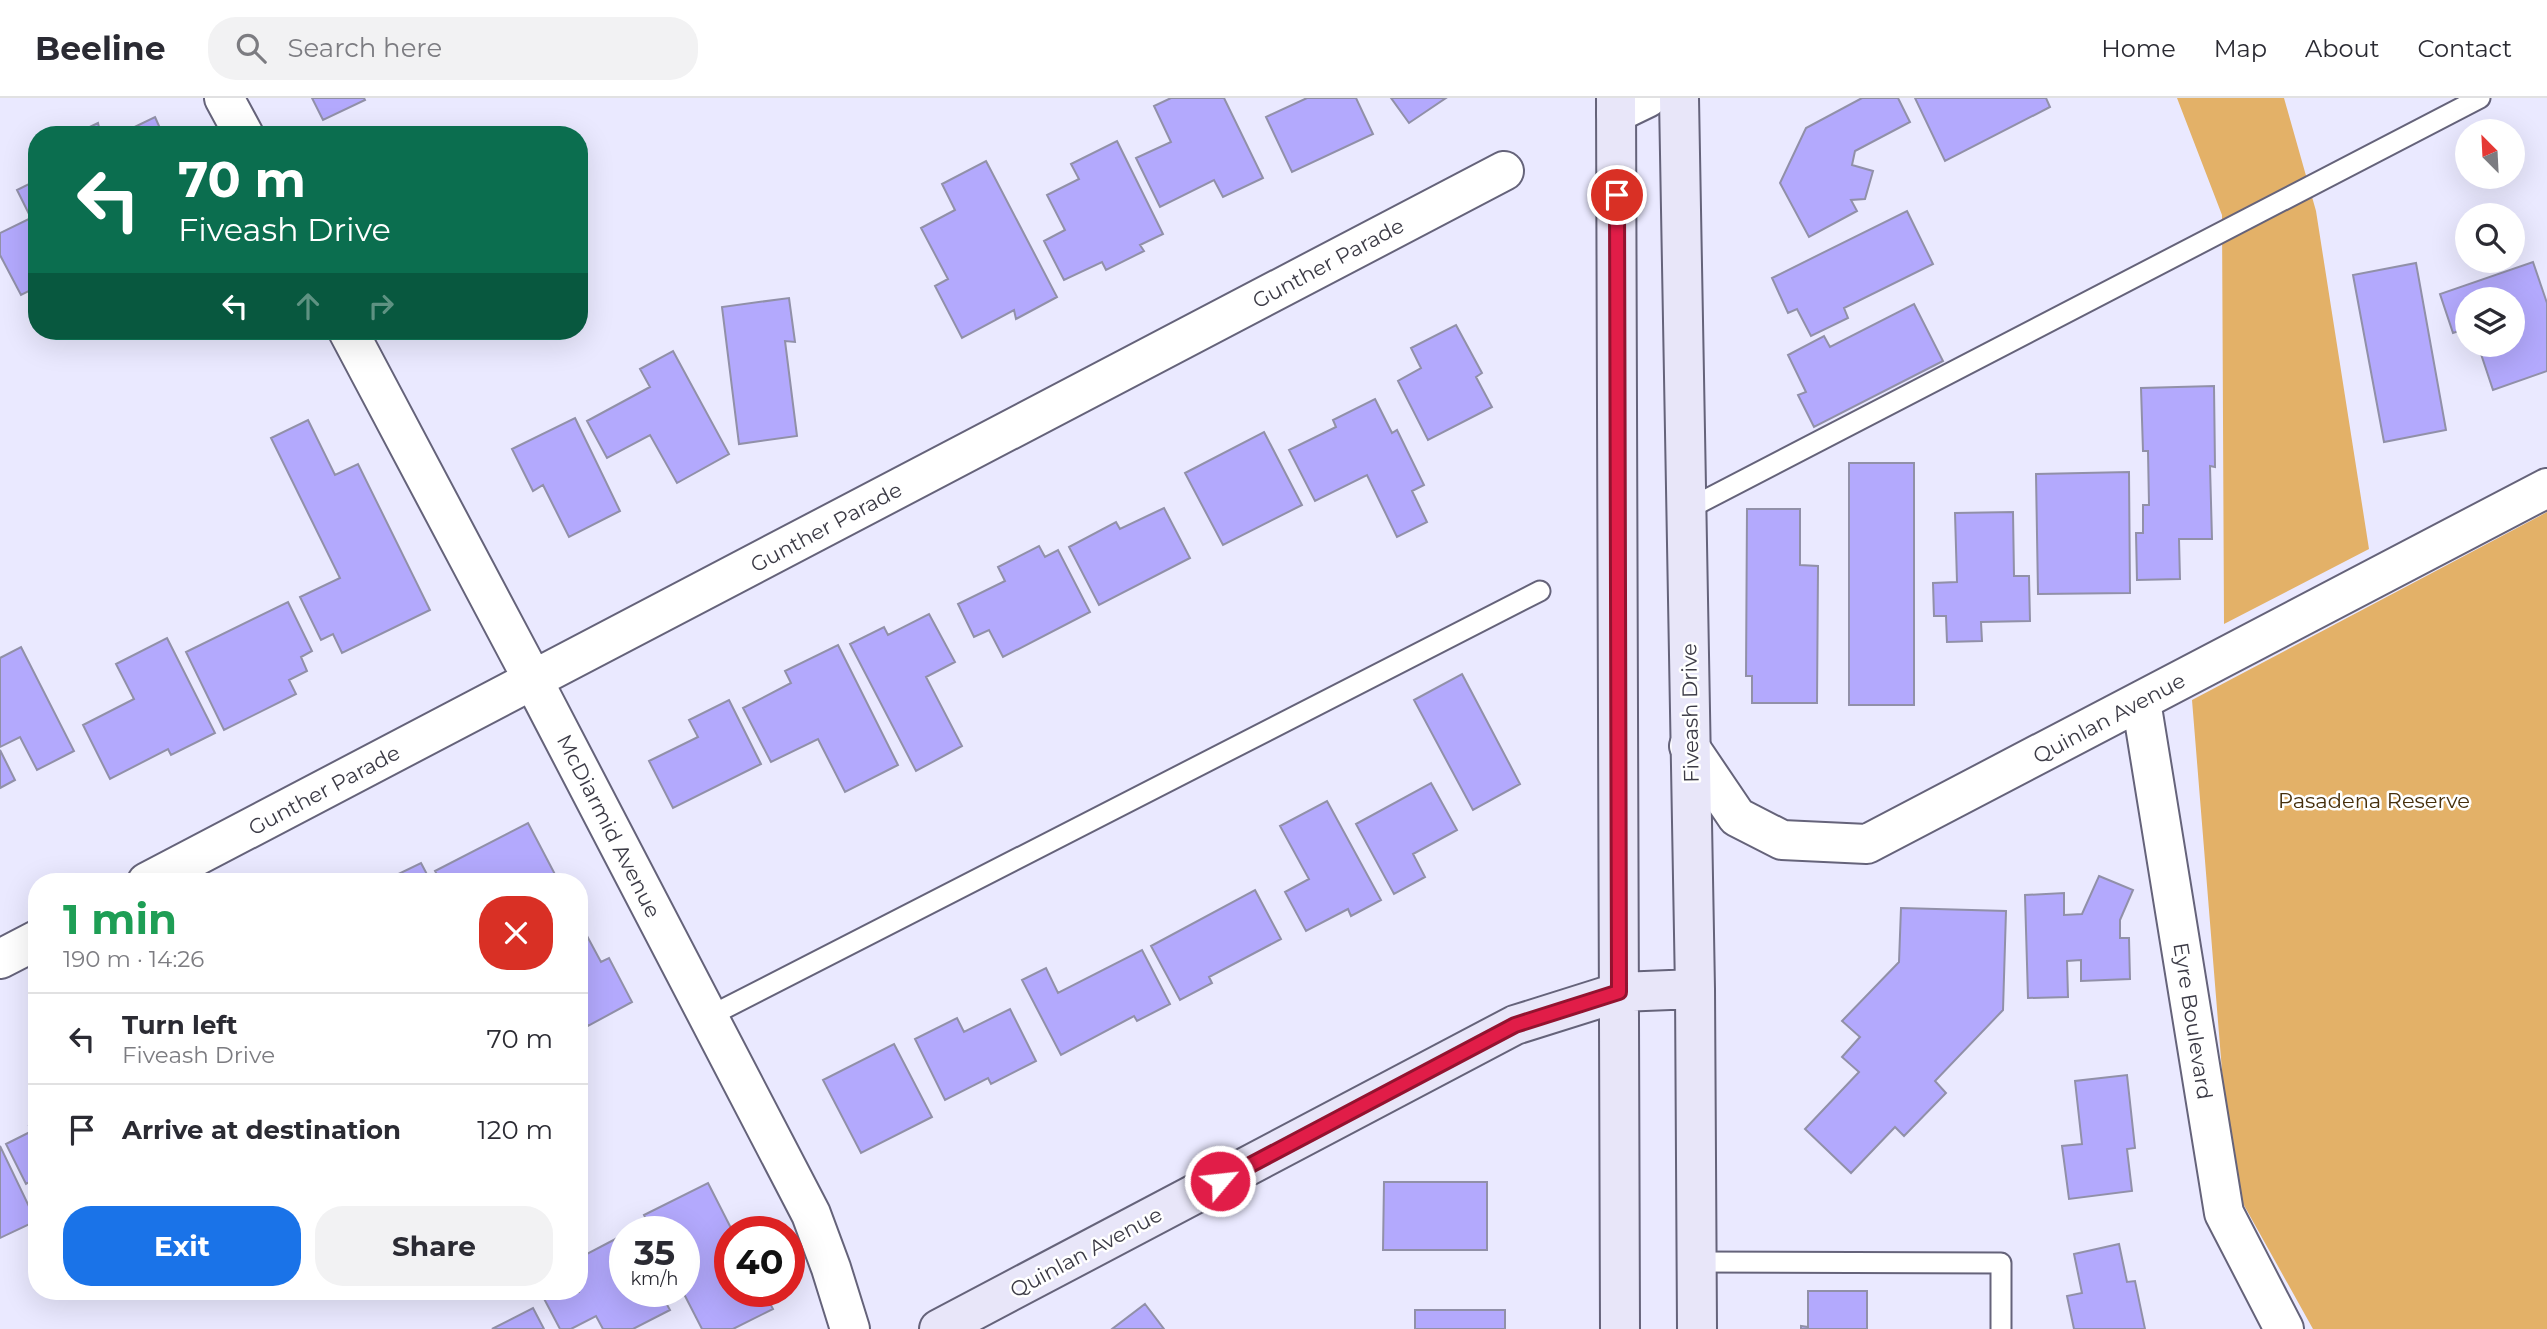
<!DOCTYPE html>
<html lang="en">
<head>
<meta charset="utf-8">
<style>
  :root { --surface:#fff; --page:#f2f2f3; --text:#2b2b33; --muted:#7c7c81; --line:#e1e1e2; --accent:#1a73e8 }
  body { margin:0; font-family:Montserrat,sans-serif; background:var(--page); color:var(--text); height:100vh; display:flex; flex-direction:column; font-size:26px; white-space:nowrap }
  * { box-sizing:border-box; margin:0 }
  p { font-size:23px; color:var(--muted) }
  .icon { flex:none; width:38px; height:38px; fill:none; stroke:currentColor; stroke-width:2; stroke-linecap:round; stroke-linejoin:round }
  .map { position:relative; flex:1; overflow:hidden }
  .panel { position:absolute; left:28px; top:775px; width:560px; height:427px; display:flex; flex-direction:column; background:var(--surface); border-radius:28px; box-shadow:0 7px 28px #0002 }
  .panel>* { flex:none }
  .banner { position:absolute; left:28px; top:28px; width:560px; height:214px; border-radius:28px; box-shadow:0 7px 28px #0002; background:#0b6e4f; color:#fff; overflow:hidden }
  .needle { width:46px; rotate:336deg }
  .tools { position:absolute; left:2455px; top:21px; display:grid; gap:14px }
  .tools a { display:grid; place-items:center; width:70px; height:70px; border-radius:50%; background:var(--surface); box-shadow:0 7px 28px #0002; font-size:35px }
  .speed { position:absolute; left:609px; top:1118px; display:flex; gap:14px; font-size:35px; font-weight:700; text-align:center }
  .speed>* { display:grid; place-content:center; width:91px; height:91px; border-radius:50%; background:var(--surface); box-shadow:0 7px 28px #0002; line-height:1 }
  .speed small { font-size:18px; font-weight:400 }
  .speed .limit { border:10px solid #d22; background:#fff; color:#111 }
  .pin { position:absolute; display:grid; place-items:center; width:60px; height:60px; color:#fff; margin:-30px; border:4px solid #fff; border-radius:50%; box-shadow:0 2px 7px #0007 }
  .me { position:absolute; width:77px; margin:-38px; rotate:62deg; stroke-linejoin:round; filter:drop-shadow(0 0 5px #0008) }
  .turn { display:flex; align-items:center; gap:24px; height:147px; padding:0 35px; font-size:32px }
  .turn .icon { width:91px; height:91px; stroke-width:2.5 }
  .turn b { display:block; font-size:49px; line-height:60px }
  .lanes { display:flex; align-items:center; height:66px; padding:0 35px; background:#0003; justify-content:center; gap:35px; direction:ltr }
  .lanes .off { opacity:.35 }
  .round { display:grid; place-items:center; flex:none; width:74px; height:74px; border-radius:28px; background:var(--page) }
  .head { display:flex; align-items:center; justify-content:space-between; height:119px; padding:0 35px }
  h1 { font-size:42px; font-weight:700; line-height:52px; color:#1e9e55 }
  .cta { display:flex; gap:14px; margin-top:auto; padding:14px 35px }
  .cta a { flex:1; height:80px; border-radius:28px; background:var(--accent); color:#fff; font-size:28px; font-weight:700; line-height:80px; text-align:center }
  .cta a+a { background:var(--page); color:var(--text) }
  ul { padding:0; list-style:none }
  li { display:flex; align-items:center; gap:21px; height:91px; padding:0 35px; border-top:2px solid var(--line) }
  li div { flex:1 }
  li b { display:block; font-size:26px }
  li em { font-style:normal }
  header { display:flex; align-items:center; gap:42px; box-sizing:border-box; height:98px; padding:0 35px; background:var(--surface); border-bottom:2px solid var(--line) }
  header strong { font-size:33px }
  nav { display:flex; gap:38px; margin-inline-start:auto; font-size:24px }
  .search { width:490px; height:63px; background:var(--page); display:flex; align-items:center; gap:18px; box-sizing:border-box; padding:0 24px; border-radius:28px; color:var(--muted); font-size:26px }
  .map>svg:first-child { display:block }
</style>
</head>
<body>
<header>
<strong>Beeline</strong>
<div class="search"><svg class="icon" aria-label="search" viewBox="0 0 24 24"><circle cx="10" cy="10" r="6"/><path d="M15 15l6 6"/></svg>Search here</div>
<nav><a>Home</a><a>Map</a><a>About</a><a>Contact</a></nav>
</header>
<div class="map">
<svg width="2547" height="1231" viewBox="0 0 2547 1231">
  <rect width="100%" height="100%" fill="#eae9ff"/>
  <path fill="#e3b168" d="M 2177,0 L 2284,0 L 2316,113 L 2369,451 L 2224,526 L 2222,117 Z
    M 2547,414 L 2547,1231 L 2313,1231 L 2231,1084 L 2192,602 Z"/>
  <path fill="#b3a9fd" stroke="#9190a8" stroke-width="2" d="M 312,0 L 364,0 L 365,2 L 323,22 Z
    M 1171,0 L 1224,0 L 1263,80 L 1223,99 L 1214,82 L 1160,109 L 1136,60 L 1171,44 L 1154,8 Z
    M 1307,0 L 1356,0 L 1373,36 L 1292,74 L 1266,19 Z
    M 1391,0 L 1446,0 L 1409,25 Z
    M 1862,0 L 1898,0 L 1910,24 L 1855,53 L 1852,67 L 1873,73 L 1865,101 L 1851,102 L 1857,113 L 1809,139 L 1780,85 L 1806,30 Z
    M 1915,0 L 2046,0 L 2050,9 L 1945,63 Z
    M 155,19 L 163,37 L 118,37 Z
    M 98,25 L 101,37 L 73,37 Z
    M 1117,43 L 1163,136 L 1140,147 L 1144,153 L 1106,172 L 1102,164 L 1064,182 L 1044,143 L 1065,132 L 1047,97 L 1079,81 L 1071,66 Z
    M 986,63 L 1057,199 L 1016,221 L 1014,212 L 962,240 L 935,188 L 948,181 L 921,130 L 955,112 L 942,86 Z
    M 37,82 L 37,189 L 21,197 L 0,157 L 0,135 L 31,120 L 17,92 Z
    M 1907,113 L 1933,166 L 1844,210 L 1848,220 L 1811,238 L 1797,211 L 1788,215 L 1772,180 Z
    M 2533,164 L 2547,205 L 2547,273 L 2493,292 L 2478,247 L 2513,247 L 2513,201 L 2468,201 L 2468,230 L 2453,235 L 2440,196 Z
    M 2416,165 L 2446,332 L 2384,344 L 2353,177 Z
    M 789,200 L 795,244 L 785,243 L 797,338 L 739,346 L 722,209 Z
    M 1914,206 L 1943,263 L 1814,329 L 1798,297 L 1806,294 L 1788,257 L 1824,238 L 1830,249 Z
    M 1456,227 L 1482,275 L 1476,279 L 1492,309 L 1428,342 L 1398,283 L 1421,270 L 1411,250 Z
    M 673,253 L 729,356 L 677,385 L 650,337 L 607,360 L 587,323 L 650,289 L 640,271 Z
    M 2214,288 L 2215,369 L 2210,368 L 2212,441 L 2179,441 L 2180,481 L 2137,482 L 2136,435 L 2143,435 L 2143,407 L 2149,407 L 2148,353 L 2143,353 L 2141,290 Z
    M 1375,301 L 1392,335 L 1397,332 L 1424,387 L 1412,393 L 1427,424 L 1397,439 L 1367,377 L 1315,403 L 1289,352 L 1336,329 L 1333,322 Z
    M 575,320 L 620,413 L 569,439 L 543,387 L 533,393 L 512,351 Z
    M 308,322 L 335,377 L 358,366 L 430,512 L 342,555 L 333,536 L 321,542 L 300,499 L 340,480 L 271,340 Z
    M 1264,334 L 1302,407 L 1223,447 L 1185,375 Z
    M 1849,365 L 1914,365 L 1914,607 L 1849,607 Z
    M 2129,374 L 2130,495 L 2038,496 L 2036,376 Z
    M 1164,410 L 1190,460 L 1099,507 L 1069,449 L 1116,424 L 1120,431 Z
    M 1747,411 L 1800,411 L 1800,467 L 1818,468 L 1817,605 L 1752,605 L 1752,578 L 1746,578 Z
    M 2013,414 L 2014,478 L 2029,478 L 2030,523 L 1981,524 L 1982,543 L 1947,544 L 1946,518 L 1934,518 L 1933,485 L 1957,484 L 1955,415 Z
    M 1039,448 L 1045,459 L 1058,452 L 1090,514 L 1003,559 L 989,532 L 974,539 L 958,506 L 1005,483 L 998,469 Z
    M 288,504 L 312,553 L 301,559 L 307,573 L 289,582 L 296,596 L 224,632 L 186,554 Z
    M 929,516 L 955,564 L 926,579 L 962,648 L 916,673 L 850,546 L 884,529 L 888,537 Z
    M 167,540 L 215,635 L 171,657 L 168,651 L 110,681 L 83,627 L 134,601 L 116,566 Z
    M 838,547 L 898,667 L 845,694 L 818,641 L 771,664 L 743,610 L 791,585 L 785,573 Z
    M 21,549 L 74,653 L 37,672 L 20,639 L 0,649 L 0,560 Z
    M 1462,576 L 1520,686 L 1473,712 L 1414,602 Z
    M 729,602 L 761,666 L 673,710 L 649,663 L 698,639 L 689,622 Z
    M 0,652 L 15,682 L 0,690 Z
    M 1431,685 L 1457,732 L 1413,756 L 1425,779 L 1394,796 L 1356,726 Z
    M 1327,703 L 1381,802 L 1351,818 L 1348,811 L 1306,833 L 1285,794 L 1309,781 L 1280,728 Z
    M 528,725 L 559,784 L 441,784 L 435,773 Z
    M 421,765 L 431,784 L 384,784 L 384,783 Z
    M 2099,778 L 2133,792 L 2120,822 L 2120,840 L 2129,840 L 2130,881 L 2081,883 L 2081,862 L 2067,863 L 2068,899 L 2028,900 L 2025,797 L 2064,795 L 2064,817 L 2082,816 Z
    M 1255,792 L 1281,841 L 1209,879 L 1212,885 L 1180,902 L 1151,848 Z
    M 1901,810 L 2006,813 L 2003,912 L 1935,983 L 1946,995 L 1904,1038 L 1895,1029 L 1851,1075 L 1805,1031 L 1859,974 L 1842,959 L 1860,939 L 1842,923 L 1899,864 Z
    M 579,823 L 601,864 L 609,860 L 632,904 L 588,928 L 579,911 Z
    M 1142,852 L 1170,906 L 1137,923 L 1134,918 L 1061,957 L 1022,882 L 1046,870 L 1058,895 Z
    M 1010,911 L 1036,963 L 991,986 L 988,980 L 945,1002 L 915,941 L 957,920 L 964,934 Z
    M 894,946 L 932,1019 L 861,1055 L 823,982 Z
    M 2127,977 L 2135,1050 L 2127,1051 L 2132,1093 L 2069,1101 L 2062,1048 L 2082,1046 L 2075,983 Z
    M 37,1024 L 37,1080 L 26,1086 L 6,1046 L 32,1033 L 29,1028 Z
    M 0,1048 L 36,1123 L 0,1140 Z
    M 1384,1084 L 1487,1084 L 1487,1152 L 1383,1152 Z
    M 708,1085 L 733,1134 L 730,1134 L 730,1194 L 764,1194 L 773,1211 L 733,1231 L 702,1231 L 683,1194 L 684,1134 L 653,1134 L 644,1117 Z
    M 625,1136 L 625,1194 L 660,1194 L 670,1212 L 633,1231 L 603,1231 L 596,1218 L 571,1231 L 560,1231 L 541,1195 L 579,1194 L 579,1160 Z
    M 2119,1146 L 2127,1184 L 2135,1183 L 2145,1231 L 2074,1231 L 2067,1198 L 2082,1195 L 2074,1156 Z
    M 1808,1193 L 1867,1193 L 1867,1231 L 1801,1231 L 1801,1228 L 1808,1229 Z
    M 1145,1206 L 1164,1231 L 1112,1231 Z
    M 533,1210 L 544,1231 L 492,1231 Z
    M 1415,1212 L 1505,1212 L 1505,1231 L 1415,1231 Z"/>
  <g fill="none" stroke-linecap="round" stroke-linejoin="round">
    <g stroke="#65637a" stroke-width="23">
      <path id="lane" d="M 1688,411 L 2480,0
        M 708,919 L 1540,493
        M 1697,1164 L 2001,1165 L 2001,1231"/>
    </g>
    <g stroke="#65637a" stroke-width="42">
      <path id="street" d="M 224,0 L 244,37
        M 1616,15 L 1647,0
        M 348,233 L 523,563 L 811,1116 L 831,1170 L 850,1231
        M 2141,603 L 2224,1115 L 2284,1231
        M 1689,648 L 1737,719 L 1782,742 L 1867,746 L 2547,390
        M 147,784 L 1504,73
        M 0,861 L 37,842"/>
    </g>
    <g stroke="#65637a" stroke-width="42">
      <path id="secondary" d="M 1616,0 L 1620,1231
        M 1679,0 L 1695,891 L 1697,1231
        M 939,1231 L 1515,927 L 1620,894 L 1695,891"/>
    </g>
    <use href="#lane" stroke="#fff" stroke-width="19"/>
    <use href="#street" stroke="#fff" stroke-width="38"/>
    <use href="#secondary" stroke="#e8e6f9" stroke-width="38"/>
  </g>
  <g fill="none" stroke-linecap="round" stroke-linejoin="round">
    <g stroke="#92132f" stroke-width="18">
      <path id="route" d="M 1220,1083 L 1515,927 L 1619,894 L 1617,97"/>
    </g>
    <use href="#route" stroke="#e11d48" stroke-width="12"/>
  </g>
  <g text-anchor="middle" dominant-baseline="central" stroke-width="5" stroke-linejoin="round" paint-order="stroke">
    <g font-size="21" fill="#3c3b46" stroke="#fff">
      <text transform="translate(1328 165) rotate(-28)">Gunther Parade</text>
      <text transform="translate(826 429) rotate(-28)">Gunther Parade</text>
      <text transform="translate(1690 615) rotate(-91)">Fiveash Drive</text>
      <text transform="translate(2109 620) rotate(-28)">Quinlan Avenue</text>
      <text transform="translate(324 692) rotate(-28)">Gunther Parade</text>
      <text transform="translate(609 728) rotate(63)">McDiarmid Avenue</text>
      <text transform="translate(2193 923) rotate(81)">Eyre Boulevard</text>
      <text transform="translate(1086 1154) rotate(-28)">Quinlan Avenue</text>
    </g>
    <g font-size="21" fill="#462f0c" stroke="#fff">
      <text x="2374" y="702">Pasadena Reserve</text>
    </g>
  </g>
</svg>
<div class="tools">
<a><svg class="needle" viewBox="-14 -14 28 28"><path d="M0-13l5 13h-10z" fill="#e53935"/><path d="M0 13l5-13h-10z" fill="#7c7c81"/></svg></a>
<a><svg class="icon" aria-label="search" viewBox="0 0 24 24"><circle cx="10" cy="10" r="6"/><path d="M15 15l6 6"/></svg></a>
<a><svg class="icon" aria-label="layers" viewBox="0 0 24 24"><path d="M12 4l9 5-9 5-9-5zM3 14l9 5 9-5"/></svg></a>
</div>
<div class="speed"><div>35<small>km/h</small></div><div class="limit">40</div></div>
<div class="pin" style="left:1617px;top:97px;background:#d93025"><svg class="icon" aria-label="arrive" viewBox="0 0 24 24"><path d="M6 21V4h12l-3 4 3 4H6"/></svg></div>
<svg class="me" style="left:1220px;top:1083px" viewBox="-20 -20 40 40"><circle r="17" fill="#e11d48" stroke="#fff" stroke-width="3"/><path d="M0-11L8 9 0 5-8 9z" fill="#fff"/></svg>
<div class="banner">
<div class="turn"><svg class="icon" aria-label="left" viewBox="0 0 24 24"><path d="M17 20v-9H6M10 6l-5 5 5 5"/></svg><div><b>70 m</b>Fiveash Drive</div></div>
<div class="lanes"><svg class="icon" aria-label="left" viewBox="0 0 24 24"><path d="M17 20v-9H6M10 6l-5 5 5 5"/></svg><svg class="icon off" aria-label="ahead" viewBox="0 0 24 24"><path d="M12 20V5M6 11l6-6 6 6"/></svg><svg class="icon off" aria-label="right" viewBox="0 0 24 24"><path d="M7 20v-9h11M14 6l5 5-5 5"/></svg></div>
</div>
<section class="panel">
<div class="head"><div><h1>1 min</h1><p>190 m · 14:26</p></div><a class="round" style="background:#d93025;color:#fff"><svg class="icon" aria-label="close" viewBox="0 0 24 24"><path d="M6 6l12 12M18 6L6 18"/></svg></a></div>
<ul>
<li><svg class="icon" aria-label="left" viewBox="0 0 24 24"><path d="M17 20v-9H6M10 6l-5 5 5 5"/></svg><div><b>Turn left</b><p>Fiveash Drive</p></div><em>70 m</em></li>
<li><svg class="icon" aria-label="arrive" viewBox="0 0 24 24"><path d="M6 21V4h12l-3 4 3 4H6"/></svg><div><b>Arrive at destination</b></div><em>120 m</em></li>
</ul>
<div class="cta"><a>Exit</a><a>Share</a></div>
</section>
</div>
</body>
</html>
